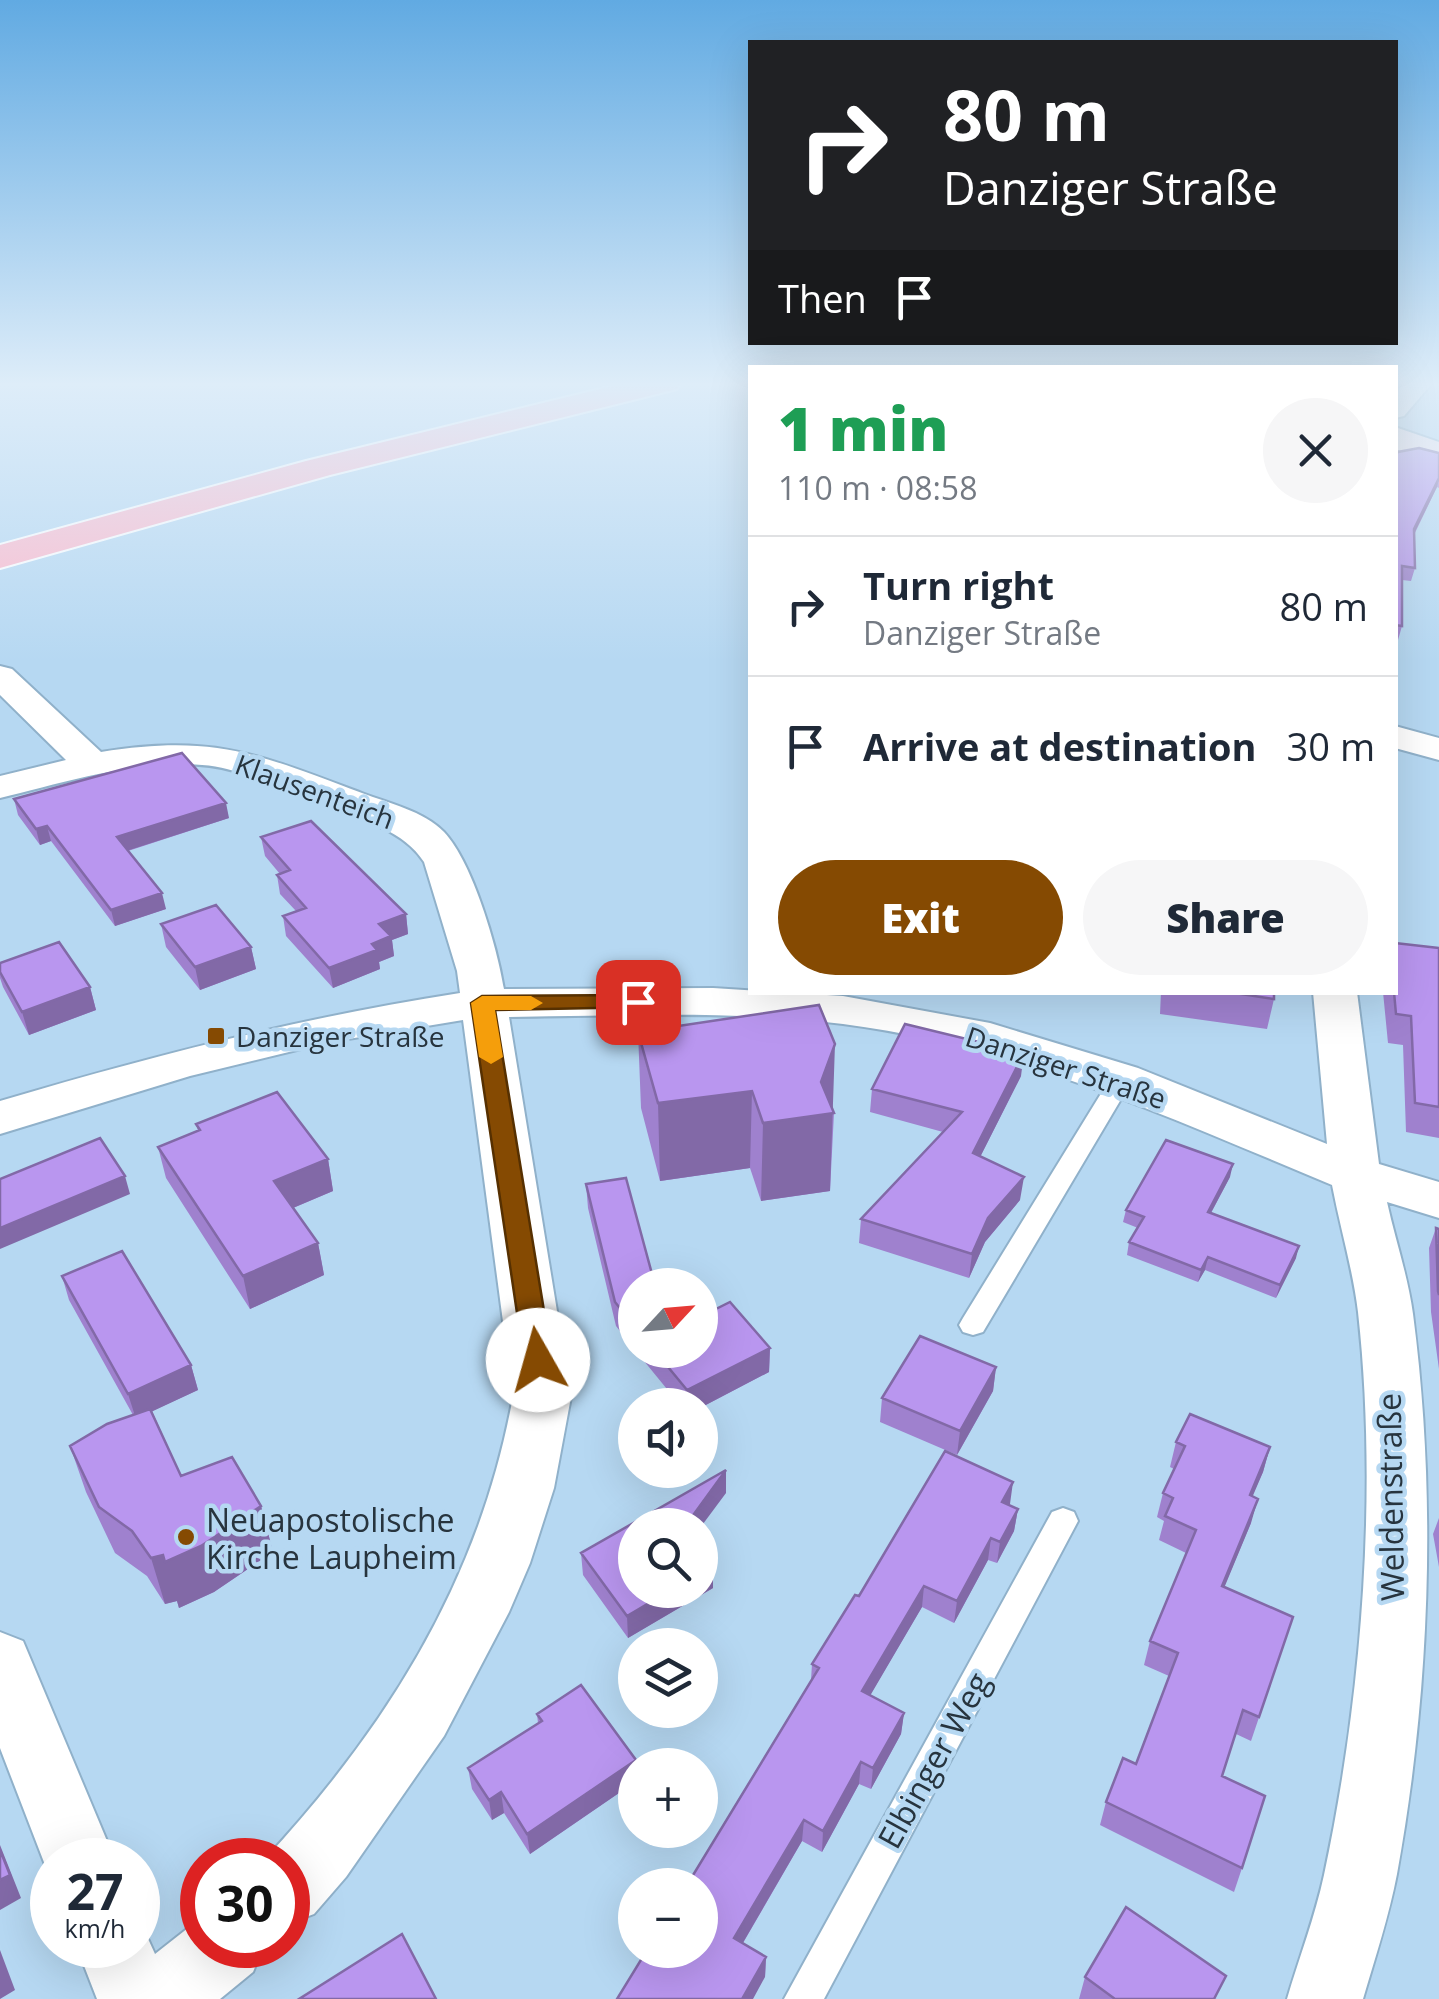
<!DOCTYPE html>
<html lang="en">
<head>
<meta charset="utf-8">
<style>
  :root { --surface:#fff; --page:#f6f6f7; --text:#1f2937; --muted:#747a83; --line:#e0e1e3; --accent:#854a02 }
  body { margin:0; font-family:"Open Sans",sans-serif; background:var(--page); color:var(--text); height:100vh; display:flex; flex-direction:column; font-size:38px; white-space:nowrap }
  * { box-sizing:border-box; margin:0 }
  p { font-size:32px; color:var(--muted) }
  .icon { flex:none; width:55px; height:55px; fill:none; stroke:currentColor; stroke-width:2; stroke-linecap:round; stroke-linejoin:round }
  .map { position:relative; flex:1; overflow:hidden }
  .details { position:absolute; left:748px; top:365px; width:650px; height:630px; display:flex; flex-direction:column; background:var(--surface); border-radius:0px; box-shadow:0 10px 40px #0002 }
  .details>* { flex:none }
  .top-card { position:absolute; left:748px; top:40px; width:650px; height:305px; border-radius:0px; box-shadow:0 10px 40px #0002; background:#202124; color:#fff; overflow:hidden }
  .needle { width:65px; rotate:64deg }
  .tools { position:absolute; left:618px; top:1268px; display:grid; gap:20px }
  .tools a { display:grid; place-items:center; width:100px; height:100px; border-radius:50%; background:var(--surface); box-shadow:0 10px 40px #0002; font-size:50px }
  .speed { position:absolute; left:30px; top:1838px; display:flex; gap:20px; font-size:50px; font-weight:700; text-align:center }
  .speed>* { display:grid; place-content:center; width:130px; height:130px; border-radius:50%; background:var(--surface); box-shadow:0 10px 40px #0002; line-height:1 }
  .speed small { font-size:25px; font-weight:400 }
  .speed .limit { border:15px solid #d22; background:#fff; color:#111 }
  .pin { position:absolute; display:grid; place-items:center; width:85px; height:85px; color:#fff; margin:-42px; border-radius:20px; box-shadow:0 5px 15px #0006 }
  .me { position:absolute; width:110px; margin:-55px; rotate:353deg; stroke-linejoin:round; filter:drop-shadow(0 0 8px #0008) }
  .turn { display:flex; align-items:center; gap:35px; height:210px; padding:0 30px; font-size:45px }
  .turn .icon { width:130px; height:130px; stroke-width:2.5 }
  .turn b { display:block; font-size:70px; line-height:85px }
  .then { display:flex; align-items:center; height:95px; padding:0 30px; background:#0003; gap:20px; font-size:38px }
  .round { display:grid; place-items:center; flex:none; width:105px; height:105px; border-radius:52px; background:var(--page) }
  .summary { display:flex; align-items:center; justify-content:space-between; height:170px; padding:0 30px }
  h1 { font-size:60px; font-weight:800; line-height:75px; color:#1e9e55 }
  .cta { display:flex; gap:20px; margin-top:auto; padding:20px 30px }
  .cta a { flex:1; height:115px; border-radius:60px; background:var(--accent); color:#fff; font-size:40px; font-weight:800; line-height:115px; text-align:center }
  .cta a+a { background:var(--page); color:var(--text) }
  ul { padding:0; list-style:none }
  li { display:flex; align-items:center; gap:30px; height:140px; padding:0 30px; border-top:2px solid var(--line) }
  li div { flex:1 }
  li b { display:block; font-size:38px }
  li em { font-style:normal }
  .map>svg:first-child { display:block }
</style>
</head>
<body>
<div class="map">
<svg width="1439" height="1999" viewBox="0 0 1439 1999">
  <rect width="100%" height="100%" fill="#b6d8f2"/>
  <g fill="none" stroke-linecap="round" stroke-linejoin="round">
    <g stroke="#90b1ca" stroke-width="4">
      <path id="lane" d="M 1121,1071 L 1133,1079 L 983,1332 L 973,1335 L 963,1332 L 959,1325 L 963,1318 L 1113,1074 Z
        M 1063,1508 L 1074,1512 L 1078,1521 L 824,1999 L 784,1999 L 1052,1512 Z"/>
    </g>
    <g stroke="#90b1ca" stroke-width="4">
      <path id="street" d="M 1406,382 L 1433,382 L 1404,416 L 1395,418 L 1395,394 Z
        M 0,666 L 12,669 L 101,752 C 215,734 258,754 362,793 C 388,803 424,811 444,832 C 473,863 497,947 504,989 L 713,988 L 843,996 L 990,1023 L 1138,1068 L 1327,1144 L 1313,992 L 1357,992 L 1379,1164 L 1439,1182 L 1439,1218 L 1387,1202 C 1395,1239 1408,1276 1413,1314 C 1437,1497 1430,1692 1397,1874 C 1389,1916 1375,1958 1363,1999 L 1287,1999 C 1299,1958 1315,1917 1324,1875 C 1362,1697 1378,1493 1358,1312 C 1353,1270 1340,1227 1332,1185 C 1173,1119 1015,1046 843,1024 C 733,1010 619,1016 509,1017 L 571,1397 L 554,1488 L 530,1563 L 509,1612 L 444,1736 L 346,1877 L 314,1914 L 288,1924 L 288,1860 L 264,1860 C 384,1731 475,1587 510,1412 L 513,1397 L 463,1020 L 330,1042 L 190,1076 L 0,1134 L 0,1101 C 156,1055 299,1018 460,993 L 457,971 L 424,862 C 404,831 367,822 334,809 C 301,796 267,781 234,771 C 165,750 68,782 0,798 L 0,776 L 66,760 L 0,695 Z
        M 1395,726 L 1439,738 L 1439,760 L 1395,748 Z
        M 0,1632 L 23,1641 L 115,1860 L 52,1860 L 52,1883 L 0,1748 Z
        M 138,1917 L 155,1954 L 202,1917 L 202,1945 L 264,1945 L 253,1972 L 220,1999 L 97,1999 L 76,1945 L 138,1945 Z"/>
    </g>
    <g stroke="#90b1ca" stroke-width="4">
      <path id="secondary" d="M 1395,427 L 1439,442 L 1439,464 L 1395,449 Z"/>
    </g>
    <g stroke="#fff" stroke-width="4">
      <path id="highway" d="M 629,382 L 681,382 L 677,389 L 330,475 L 0,568 L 0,545 L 306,461 Z"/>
    </g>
    <use href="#lane" fill="#fff" fill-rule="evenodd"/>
    <use href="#street" fill="#fff" fill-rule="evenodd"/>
    <use href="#secondary" fill="#feeaf0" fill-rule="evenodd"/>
    <use href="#highway" fill="#fdb9cc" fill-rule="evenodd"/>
  </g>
  <path fill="#9f81ce" d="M 1439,453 L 1439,488 L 1437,487 L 1414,535 L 1415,568 L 1411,581 L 1402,580 L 1402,626 L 1398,640 L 1395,639 L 1395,455 Z
    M 14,799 L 229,818 L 128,851 L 166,909 L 115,926 L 51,841 L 40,845 L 18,815 Z
    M 261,837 L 406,914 L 408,934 L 392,940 L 394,956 L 379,962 L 380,969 L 333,988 L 286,936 L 283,916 L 296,911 L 280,894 L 277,875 L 280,874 L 265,856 Z
    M 161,924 L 251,947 L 256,969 L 200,990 L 166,947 Z
    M 1439,948 L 1439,1138 L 1406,1132 L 1403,1045 L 1388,1043 L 1383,992 L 1395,992 Z
    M 0,963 L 90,987 L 96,1010 L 29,1035 L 3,987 L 0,978 Z
    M 1161,992 L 1274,992 L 1274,999 L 1267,1029 L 1160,1014 Z
    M 638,1032 L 832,1108 L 834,1113 L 830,1191 L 761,1201 L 750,1168 L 660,1181 L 641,1108 Z
    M 1021,1076 L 980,1157 L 1020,1200 L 985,1242 L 969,1278 L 859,1243 L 861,1219 L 943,1132 L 870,1112 L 872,1089 Z
    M 196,1124 L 328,1159 L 333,1191 L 293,1208 L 318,1243 L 324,1275 L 250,1309 L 166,1178 L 158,1147 L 198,1131 Z
    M 1230,1177 L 1211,1213 L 1296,1258 L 1276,1298 L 1205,1270 L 1198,1282 L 1127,1255 L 1129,1242 L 1138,1228 L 1123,1222 L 1126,1210 Z
    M 586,1184 L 635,1285 L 635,1350 L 616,1326 L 588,1208 Z
    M 1436,1228 L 1439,1229 L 1439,1369 L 1431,1312 L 1429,1248 Z
    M 62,1276 L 191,1365 L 198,1390 L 152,1411 L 181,1476 L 261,1506 L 273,1552 L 214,1592 L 179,1608 L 177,1601 L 165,1604 L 147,1576 L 115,1553 L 86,1492 L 70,1446 L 133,1415 L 69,1300 Z
    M 770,1348 L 769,1372 L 700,1408 L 700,1405 L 680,1405 L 635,1350 Z
    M 996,1367 L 993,1391 L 957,1455 L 880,1422 L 882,1398 Z
    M 1176,1442 L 1270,1447 L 1263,1472 L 1252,1496 L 1251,1523 L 1224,1587 L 1293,1617 L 1251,1741 L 1236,1734 L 1222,1776 L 1242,1868 L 1234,1892 L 1100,1825 L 1106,1802 L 1136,1764 L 1169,1676 L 1144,1665 L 1150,1641 L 1186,1553 L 1159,1540 L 1164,1521 L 1157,1517 L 1163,1493 L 1174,1469 L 1170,1467 Z
    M 726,1470 L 726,1493 L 635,1525 L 713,1588 L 628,1638 L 583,1575 L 581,1553 Z
    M 1010,1504 L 1009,1505 L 1018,1509 L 1014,1531 L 997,1563 L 988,1560 L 954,1623 L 922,1607 L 870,1695 L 904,1713 L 901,1734 L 871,1789 L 859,1784 L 822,1852 L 802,1841 L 743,1943 L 766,1957 L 765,1977 L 617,1999 L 811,1680 L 812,1664 L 859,1596 Z
    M 1439,1518 L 1439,1567 L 1433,1534 Z
    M 537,1714 L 636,1760 L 636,1765 L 635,1782 L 530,1854 L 504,1813 L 492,1820 L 472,1789 L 468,1768 L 538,1723 Z
    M 1085,1977 L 1217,1999 L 1079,1999 Z"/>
  <path fill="#8269a7" d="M 1439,478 L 1437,487 L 1410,542 L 1414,529 Z
    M 226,803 L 229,818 L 120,853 L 117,837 Z
    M 47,826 L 51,841 L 40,845 L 36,829 Z
    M 162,893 L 166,909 L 115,926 L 111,910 Z
    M 406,914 L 408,934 L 392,940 L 394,956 L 379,962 L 380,969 L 333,988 L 329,968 L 372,944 L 379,924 Z
    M 251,947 L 256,969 L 200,990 L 195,967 Z
    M 90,987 L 96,1010 L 29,1035 L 22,1012 Z
    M 835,1044 L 830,1191 L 761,1201 L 763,1123 L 821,1082 Z
    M 1024,1053 L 1021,1076 L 970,1177 L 973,1153 Z
    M 752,1091 L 750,1168 L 660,1181 L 658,1103 Z
    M 328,1159 L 333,1191 L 281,1213 L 274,1181 Z
    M 1233,1164 L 1230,1177 L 1205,1224 L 1208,1212 Z
    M 125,1176 L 130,1194 L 0,1249 L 0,1228 Z
    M 1024,1177 L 1020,1200 L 985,1242 L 969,1278 L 972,1254 L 988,1218 Z
    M 318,1243 L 324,1275 L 250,1309 L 243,1276 Z
    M 1299,1246 L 1296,1258 L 1276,1298 L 1280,1285 Z
    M 1208,1257 L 1205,1270 L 1198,1282 L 1201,1270 Z
    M 770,1348 L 769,1372 L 700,1408 L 700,1405 L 687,1405 L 687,1390 Z
    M 191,1365 L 198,1390 L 136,1419 L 128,1394 Z
    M 996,1367 L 993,1391 L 957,1455 L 960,1431 Z
    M 1270,1447 L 1263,1472 L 1243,1519 L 1250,1495 Z
    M 726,1470 L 726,1493 L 700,1528 L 700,1525 L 686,1525 Z
    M 1013,1482 L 1010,1504 L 999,1524 L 1002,1502 Z
    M 1258,1499 L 1251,1523 L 1215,1610 L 1222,1586 Z
    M 261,1506 L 273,1552 L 214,1592 L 179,1608 L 177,1601 L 165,1604 L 151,1558 Z
    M 1018,1509 L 1014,1531 L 997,1563 L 1000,1542 Z
    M 991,1538 L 988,1560 L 954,1623 L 957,1601 Z
    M 713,1565 L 713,1588 L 628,1638 L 627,1616 L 671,1590 L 700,1590 L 700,1573 Z
    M 924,1586 L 922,1607 L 860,1713 L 862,1691 Z
    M 904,1713 L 901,1734 L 871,1789 L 873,1768 Z
    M 636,1760 L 635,1782 L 530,1854 L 527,1834 Z
    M 861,1762 L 859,1784 L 822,1852 L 823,1831 Z
    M 501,1792 L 504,1813 L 492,1820 L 489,1800 Z
    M 804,1820 L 802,1841 L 734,1958 L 734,1938 Z
    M 0,1845 L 21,1898 L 0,1910 Z
    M 0,1950 L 15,1990 L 0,1999 Z
    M 766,1957 L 765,1977 L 753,1999 L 742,1999 Z"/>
  <path fill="#b996ef" stroke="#8269a7" stroke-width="2.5" d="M 1419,448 L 1439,453 L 1439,478 L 1414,529 L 1415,568 L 1402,566 L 1402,626 L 1395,625 L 1395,455 L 1398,452 Z
    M 182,753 L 226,803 L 117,837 L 162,893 L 111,910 L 47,826 L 36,829 L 14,799 Z
    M 311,821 L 406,914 L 379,924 L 391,936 L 372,944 L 377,950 L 329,968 L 283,916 L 306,908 L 277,875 L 290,870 L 261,837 Z
    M 216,905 L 251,947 L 195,967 L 161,924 Z
    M 59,942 L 90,987 L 22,1012 L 0,972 L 0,963 Z
    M 1395,943 L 1439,948 L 1439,1107 L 1415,1103 L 1411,1016 L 1396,1014 L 1394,992 Z
    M 1228,992 L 1274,992 L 1274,999 Z
    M 819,1005 L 835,1044 L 821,1082 L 834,1113 L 763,1123 L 752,1091 L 658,1103 L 638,1032 Z
    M 905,1024 L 1024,1053 L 973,1153 L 1024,1177 L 988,1218 L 972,1254 L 861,1219 L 962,1112 L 872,1089 Z
    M 277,1092 L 328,1159 L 274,1181 L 318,1243 L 243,1276 L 158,1147 L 200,1130 L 196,1124 Z
    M 100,1138 L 125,1176 L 0,1228 L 0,1179 Z
    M 1166,1140 L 1233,1164 L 1208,1212 L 1299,1246 L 1280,1285 L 1208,1257 L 1201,1270 L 1129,1242 L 1144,1217 L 1126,1210 Z
    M 626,1178 L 655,1285 L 635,1285 L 635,1327 L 615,1302 L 586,1184 Z
    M 1436,1228 L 1439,1229 L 1439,1295 L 1438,1291 Z
    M 122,1251 L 191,1365 L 128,1394 L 62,1276 Z
    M 730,1302 L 770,1348 L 687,1390 L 654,1350 L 700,1350 L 700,1317 Z
    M 920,1336 L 996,1367 L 960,1431 L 882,1398 Z
    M 150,1409 L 181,1476 L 232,1457 L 261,1506 L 201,1546 L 165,1562 L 163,1555 L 151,1558 L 132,1531 L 99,1507 L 70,1446 L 107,1424 Z
    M 1190,1414 L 1270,1447 L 1250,1495 L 1258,1499 L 1222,1586 L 1293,1617 L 1259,1717 L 1243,1710 L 1222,1776 L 1265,1796 L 1242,1868 L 1106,1802 L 1123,1758 L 1136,1764 L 1178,1653 L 1150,1641 L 1196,1530 L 1165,1516 L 1173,1498 L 1163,1493 L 1185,1446 L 1176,1442 Z
    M 945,1451 L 1013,1482 L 1002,1502 L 1018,1509 L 1000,1542 L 991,1538 L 957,1601 L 924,1586 L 862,1691 L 904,1713 L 873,1768 L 861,1762 L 823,1831 L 804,1820 L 734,1938 L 766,1957 L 742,1999 L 617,1999 L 647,1950 L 700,1950 L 700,1885 L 687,1885 L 819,1668 L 812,1664 L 855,1595 L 859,1596 Z
    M 726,1470 L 686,1525 L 635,1525 L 635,1590 L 671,1590 L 627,1616 L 581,1553 Z
    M 700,1549 L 713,1565 L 700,1573 Z
    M 581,1685 L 636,1760 L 527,1834 L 501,1792 L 489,1800 L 468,1768 L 542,1721 L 537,1714 Z
    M 0,1850 L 10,1875 L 0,1880 Z
    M 1126,1907 L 1226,1976 L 1214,1999 L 1115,1999 L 1085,1977 Z
    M 402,1934 L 436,1999 L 299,1999 Z"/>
  <linearGradient id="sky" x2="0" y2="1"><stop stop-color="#61aae2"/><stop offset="0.58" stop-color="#deedf9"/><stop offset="1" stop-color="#deedf9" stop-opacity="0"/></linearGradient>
  <rect width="1439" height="662" fill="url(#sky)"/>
  <path fill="#854a02" stroke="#563001" stroke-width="2.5" d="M 638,995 L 646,997 L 649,1002 L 646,1007 L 495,1010 L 552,1360 L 548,1368 L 538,1372 L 528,1368 L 524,1360 L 471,1003 L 482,996 Z"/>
  <path fill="#f59e0b" d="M 482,996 L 531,996 L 543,1003 L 531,1010 L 495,1010 L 503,1057 L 491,1064 L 479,1057 L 471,1003 Z"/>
  <g fill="#854a02" stroke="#b6d8f2" stroke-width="4">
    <rect x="206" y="1026" width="20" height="20" rx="5"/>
    <circle cx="186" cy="1537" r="10"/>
  </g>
  <g text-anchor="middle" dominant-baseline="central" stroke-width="9" stroke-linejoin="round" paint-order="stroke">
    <g font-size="28" fill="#27343e" stroke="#b6d8f2">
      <text transform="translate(315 791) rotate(20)">Klausenteich</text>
      <text transform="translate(1066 1067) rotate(18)">Danziger Straße</text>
    </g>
    <g font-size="28" fill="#27343e" stroke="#b6d8f2" text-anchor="start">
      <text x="236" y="1036">Danziger Straße</text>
    </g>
    <g font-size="32" fill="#27343e" stroke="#b6d8f2">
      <text transform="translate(1390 1497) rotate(-91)">Weldenstraße</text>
      <text transform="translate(933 1760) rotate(-61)">Elbinger Weg</text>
    </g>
    <g font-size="32" fill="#27343e" stroke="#b6d8f2" text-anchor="start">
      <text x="206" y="1519">Neuapostolische<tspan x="206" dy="37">Kirche Laupheim</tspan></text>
    </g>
  </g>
</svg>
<div class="tools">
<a><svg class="needle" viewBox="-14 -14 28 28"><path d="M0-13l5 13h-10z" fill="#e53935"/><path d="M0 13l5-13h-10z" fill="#747a83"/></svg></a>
<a><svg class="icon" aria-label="sound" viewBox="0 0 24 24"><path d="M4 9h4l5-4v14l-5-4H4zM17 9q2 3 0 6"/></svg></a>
<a><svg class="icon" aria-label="search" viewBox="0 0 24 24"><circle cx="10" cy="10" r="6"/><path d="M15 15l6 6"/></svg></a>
<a><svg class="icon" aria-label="layers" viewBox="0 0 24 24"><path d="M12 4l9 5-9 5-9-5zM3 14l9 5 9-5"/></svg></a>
<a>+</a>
<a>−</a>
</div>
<div class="speed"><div>27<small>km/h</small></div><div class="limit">30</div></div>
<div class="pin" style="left:638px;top:1002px;background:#d93025"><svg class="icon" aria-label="arrive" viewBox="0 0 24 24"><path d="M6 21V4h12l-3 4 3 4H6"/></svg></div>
<svg class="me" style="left:538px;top:1360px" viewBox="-20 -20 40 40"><circle r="19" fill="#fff"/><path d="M0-13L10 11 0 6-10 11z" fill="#854a02"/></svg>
<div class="top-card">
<div class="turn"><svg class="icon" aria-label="right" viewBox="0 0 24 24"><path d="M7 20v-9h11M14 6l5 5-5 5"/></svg><div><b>80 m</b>Danziger Straße</div></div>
<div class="then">Then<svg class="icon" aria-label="arrive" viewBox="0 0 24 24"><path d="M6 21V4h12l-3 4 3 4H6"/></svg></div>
</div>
<section class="details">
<div class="summary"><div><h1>1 min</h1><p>110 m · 08:58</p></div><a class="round"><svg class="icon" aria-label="close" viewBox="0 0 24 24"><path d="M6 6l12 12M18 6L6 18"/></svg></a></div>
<ul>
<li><svg class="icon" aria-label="right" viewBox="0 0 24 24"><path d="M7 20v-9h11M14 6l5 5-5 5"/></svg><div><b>Turn right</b><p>Danziger Straße</p></div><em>80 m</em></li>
<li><svg class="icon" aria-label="arrive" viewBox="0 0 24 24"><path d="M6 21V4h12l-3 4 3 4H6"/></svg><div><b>Arrive at destination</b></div><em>30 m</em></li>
</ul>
<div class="cta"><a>Exit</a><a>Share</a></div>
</section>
</div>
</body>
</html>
